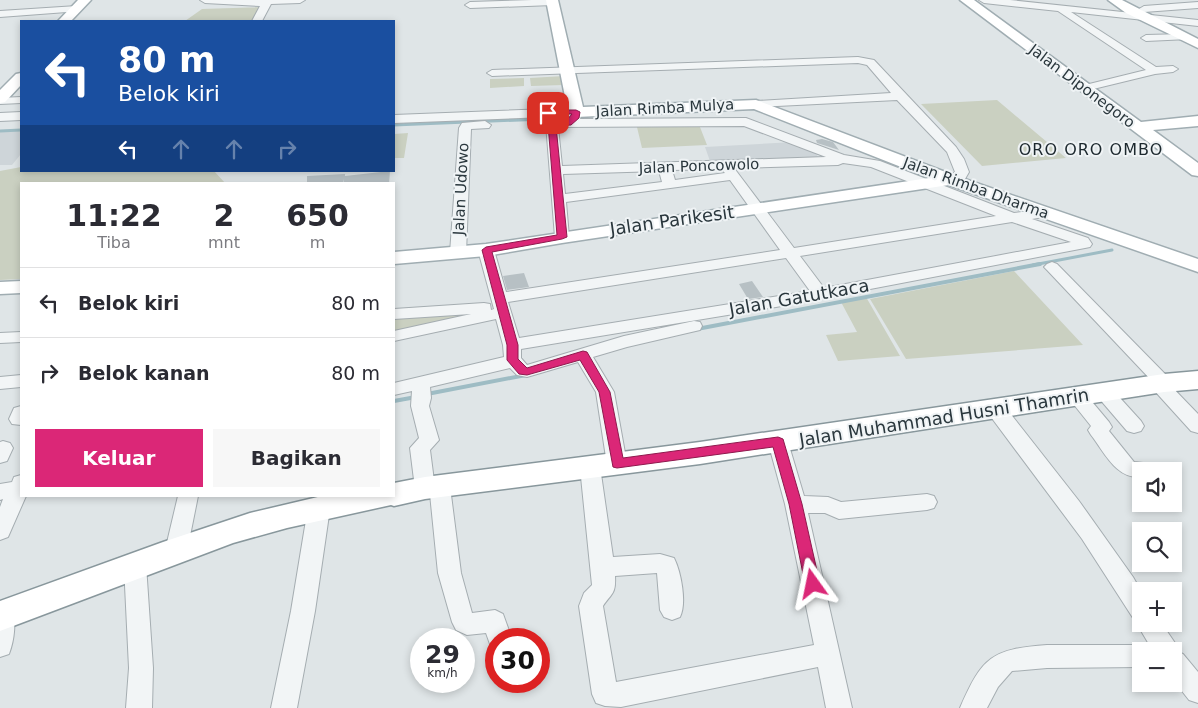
<!DOCTYPE html>
<html lang="id">
<head>
<meta charset="utf-8">
<style>
  :root { --surface:#fff; --page:#f7f7f7; --text:#2b2b33; --muted:#7c7c81; --line:#e1e1e2; --accent:#db2777 }
  body { margin:0; font-family:"DejaVu Sans",sans-serif; background:var(--page); color:var(--text); height:100vh; display:flex; flex-direction:column; font-size:19px; white-space:nowrap }
  * { box-sizing:border-box; margin:0 }
  p { font-size:16px; color:var(--muted) }
  .icon { flex:none; width:28px; height:28px; fill:none; stroke:currentColor; stroke-width:2; stroke-linecap:round; stroke-linejoin:round }
  .map { position:relative; flex:1; overflow:hidden }
  .side { position:absolute; left:20px; top:182px; width:375px; height:315px; display:flex; flex-direction:column; background:var(--surface); border-radius:0px; box-shadow:0 2px 8px #0003 }
  .side>* { flex:none }
  .banner { position:absolute; left:20px; top:20px; width:375px; height:152px; border-radius:0px; box-shadow:0 2px 8px #0003; background:#1a4fa0; color:#fff; overflow:hidden }
  .tools { position:absolute; left:1132px; top:462px; display:grid; gap:10px }
  .tools a { display:grid; place-items:center; width:50px; height:50px; border-radius:0px; background:var(--surface); box-shadow:0 2px 8px #0003; font-size:25px }
  .speed { position:absolute; left:410px; top:628px; display:flex; gap:10px; font-size:25px; font-weight:700; text-align:center }
  .speed>* { display:grid; place-content:center; width:65px; height:65px; border-radius:50%; background:var(--surface); box-shadow:0 2px 8px #0003; line-height:1 }
  .speed small { font-size:12px; font-weight:400 }
  .speed .limit { border:8px solid #d22; background:#fff; color:#111 }
  .pin { position:absolute; display:grid; place-items:center; width:42px; height:42px; color:#fff; margin:-21px; border-radius:10px; box-shadow:0 2px 8px #0006 }
  .me { position:absolute; width:55px; margin:-28px; rotate:348deg; stroke-linejoin:round; filter:drop-shadow(0 0 4px #0008) }
  .turn { display:flex; align-items:center; gap:18px; height:105px; padding:0 15px; font-size:22px }
  .turn .icon { width:65px; height:65px; stroke-width:2.5 }
  .turn b { display:block; font-size:35px; line-height:42px }
  .lanes { display:flex; align-items:center; height:48px; padding:0 15px; background:#0003; justify-content:center; gap:25px; direction:ltr }
  .lanes .off { opacity:.35 }
  .eta { display:flex; justify-content:space-evenly; align-items:center; height:85px; text-align:center }
  .eta b { font-size:30px; font-weight:700; line-height:35px }
  .cta { display:flex; gap:10px; margin-top:auto; padding:10px 15px }
  .cta a { flex:1; height:58px; border-radius:0px; background:var(--accent); color:#fff; font-size:20px; font-weight:700; line-height:58px; text-align:center }
  .cta a+a { background:var(--page); color:var(--text) }
  ul { padding:0; list-style:none }
  li { display:flex; align-items:center; gap:15px; height:70px; padding:0 15px; border-top:1px solid var(--line) }
  li div { flex:1 }
  li b { display:block; font-size:19px }
  li em { font-style:normal }
  .map>svg:first-child { display:block }
</style>
</head>
<body>
<div class="map">
<svg width="1198" height="708" viewBox="0 0 1198 708">
  <rect width="100%" height="100%" fill="#dfe5e7"/>
  <path fill="#ced5d9" d="M 21,131 L 21,154 L 12,165 L 0,165 L 0,132 Z
    M 794,142 L 814,150 L 820,160 L 711,164 L 705,147 Z"/>
  <path fill="#cad0c1" d="M 263,7 L 252,21 L 185,21 L 202,9 Z
    M 564,76 L 565,85 L 531,86 L 530,78 Z
    M 524,78 L 524,86 L 490,88 L 490,79 Z
    M 997,100 L 1066,158 L 982,166 L 921,104 Z
    M 698,122 L 707,145 L 642,148 L 636,123 Z
    M 408,133 L 404,158 L 394,158 L 394,134 Z
    M 21,167 L 21,171 L 214,171 L 226,184 L 21,184 L 21,279 L 0,280 L 0,171 Z
    M 1014,271 L 1083,345 L 906,359 L 870,299 Z
    M 866,297 L 900,356 L 838,361 L 826,335 L 857,332 L 841,302 Z
    M 478,310 L 479,315 L 394,334 L 394,317 Z"/>
  <g fill="none" stroke-linecap="round" stroke-linejoin="round">
    <path stroke="#9ebcc4" stroke-width="3" d="M 394,125 L 568,118
      M 0,131 L 21,130
      M 1033,265 L 1112,250"/>
    <path stroke="#9ebcc4" stroke-width="4" d="M 697,329 L 1040,264
      M 427,394 L 526,375
      M 394,401 L 416,397"/>
  </g>
  <path fill="#b7c0c4" d="M 822,139 L 833,142 L 839,150 L 817,143 L 816,140 Z
    M 390,171 L 389,184 L 344,184 L 344,179 L 343,184 L 307,184 L 307,176 L 345,174 L 345,176 Z
    M 524,273 L 529,287 L 507,290 L 503,276 Z
    M 752,281 L 763,297 L 748,299 L 739,284 Z"/>
  <g fill="none" stroke-linecap="round" stroke-linejoin="round">
    <g stroke="#a5adb1" stroke-width="2">
      <path id="minor" d="M 200,0 L 305,0 L 300,3 L 271,4 L 262,21 L 252,21 L 260,6 L 205,3 Z
        M 532,0 L 556,0 L 558,2 L 553,5 L 470,8 L 465,5 L 470,2 Z
        M 979,0 L 1010,0 L 1198,20 L 1198,26 L 1071,12 L 1156,67 L 1173,66 L 1178,69 L 1173,72 L 1155,74 L 1085,91 L 1079,88 L 1081,86 L 1146,70 L 1058,11 L 984,3 Z
        M 1198,2 L 1198,8 L 1144,12 L 1139,9 L 1144,6 Z
        M 77,6 L 80,7 L 80,11 L 0,17 L 0,11 Z
        M 1185,34 L 1189,35 L 1189,39 L 1146,41 L 1141,38 L 1146,35 Z
        M 858,57 L 874,60 L 956,147 L 964,159 L 969,172 L 965,179 L 950,184 L 945,183 L 943,180 L 955,172 L 947,152 L 897,100 L 756,107 L 750,104 L 756,101 L 891,93 L 867,65 L 858,63 L 492,76 L 487,73 L 492,70 Z
        M 21,97 L 21,103 L 0,104 L 0,98 Z
        M 576,108 L 582,112 L 580,119 L 746,118 L 844,155 L 880,161 L 1014,213 L 1044,209 L 1049,210 L 1051,213 L 1049,216 L 1032,219 L 1088,238 L 1092,244 L 1090,247 L 1085,248 L 776,307 L 521,349 L 521,358 L 527,365 L 624,336 L 694,321 L 700,322 L 702,326 L 700,330 L 627,347 L 593,357 L 614,392 L 627,464 L 624,469 L 617,472 L 610,469 L 607,464 L 596,392 L 578,362 L 527,377 L 517,375 L 510,368 L 430,387 L 431,398 L 429,406 L 439,440 L 430,450 L 434,481 L 440,479 L 447,481 L 450,487 L 461,573 L 472,613 L 495,610 L 503,614 L 512,639 L 496,639 L 496,649 L 491,647 L 486,633 L 467,635 L 456,630 L 452,622 L 438,573 L 430,494 L 425,496 L 418,494 L 415,488 L 410,448 L 419,438 L 411,406 L 412,391 L 394,395 L 394,383 L 504,357 L 503,345 L 496,319 L 394,341 L 394,331 L 471,314 L 394,319 L 394,309 L 484,303 L 490,304 L 491,310 L 494,309 L 478,250 L 481,247 L 491,247 L 494,250 L 506,292 L 780,250 L 730,180 L 566,202 L 569,237 L 567,240 L 557,240 L 555,237 L 546,124 C 552,117 563,121 570,116 L 394,123 L 394,115 ZM 744,126 L 826,157 L 562,166 L 558,127 ZM 843,163 L 871,167 L 996,216 L 794,248 L 734,168 L 838,165 ZM 721,169 L 725,173 L 675,180 L 672,170 ZM 659,171 L 662,182 L 565,194 L 563,174 ZM 1012,222 L 1071,242 L 824,288 L 800,256 ZM 786,258 L 810,291 L 519,338 L 508,302 Z
        M 21,112 L 21,120 L 0,121 L 0,113 Z
        M 485,121 L 491,125 L 489,128 L 471,129 L 466,253 L 463,256 L 453,256 L 450,253 L 459,128 L 462,123 Z
        M 1052,262 L 1057,264 L 1170,379 L 1173,383 L 1171,386 L 1198,414 L 1198,433 L 1191,431 L 1152,388 L 1149,384 L 1151,380 L 1047,270 L 1044,267 L 1047,264 Z
        M 21,332 L 21,342 L 0,343 L 0,333 Z
        M 21,375 L 21,387 L 0,389 L 0,377 Z
        M 1104,386 L 1111,388 L 1141,421 L 1144,426 L 1141,431 L 1134,433 L 1127,431 L 1097,396 L 1095,392 L 1097,388 Z
        M 1076,390 L 1083,391 L 1109,422 L 1112,427 L 1109,431 L 1134,462 L 1152,464 L 1157,471 L 1141,471 L 1141,477 C 1116,479 1105,453 1091,435 L 1088,430 L 1091,426 L 1067,396 L 1069,391 Z
        M 995,401 L 1002,403 L 1079,501 L 1133,577 L 1141,591 L 1141,624 L 1162,624 L 1175,643 L 1178,652 L 1183,654 L 1198,672 L 1198,703 L 1189,700 L 1174,681 L 1174,651 L 1153,651 L 1137,624 L 1139,621 L 1133,618 L 1082,539 L 988,413 L 986,408 L 988,403 Z
        M 21,406 L 21,425 L 12,424 L 9,419 L 14,408 Z
        M 778,435 L 785,437 L 788,442 L 804,496 L 828,497 L 841,502 L 927,494 L 934,496 L 937,502 L 934,508 L 927,510 L 839,519 L 825,513 L 808,513 L 852,708 L 826,708 L 818,667 L 621,707 L 605,706 L 596,703 L 592,694 L 579,606 L 584,593 L 592,585 L 580,467 L 583,462 L 590,459 L 597,462 L 600,467 L 613,557 L 660,554 L 674,558 C 681,572 687,603 680,617 L 672,620 L 664,617 L 660,610 L 657,573 L 615,576 C 616,594 612,593 603,606 L 616,682 L 814,645 L 785,504 L 768,442 L 771,437 Z
        M 3,441 L 10,443 L 13,448 L 7,461 L 0,463 L 0,442 Z
        M 21,475 L 21,496 L 26,496 L 8,537 L 0,540 L 0,507 L 3,499 L 0,500 L 0,484 L 12,482 L 14,477 Z
        M 178,496 L 198,496 L 187,551 L 184,557 L 176,560 L 168,557 L 165,551 Z
        M 319,500 L 326,502 L 330,508 L 315,611 L 297,708 L 271,708 L 291,611 L 308,508 L 312,502 Z
        M 135,556 L 143,558 L 146,565 L 153,668 L 152,708 L 126,708 L 129,668 L 124,565 L 127,558 Z
        M 3,605 L 11,608 C 17,620 14,641 9,654 L 0,657 L 0,606 Z
        M 1047,645 L 1141,645 L 1150,648 L 1151,651 L 1141,651 L 1141,667 L 1047,668 L 1012,671 L 998,687 L 987,708 L 960,708 C 982,657 992,649 1047,645 Z"/>
    </g>
    <g stroke="#a0adb2" stroke-width="3">
      <path id="major" d="M 78,0 L 91,0 L 71,21 L 58,21 Z
        M 546,0 L 558,0 L 583,107 L 756,100 L 956,176 L 1198,259 L 1198,272 L 949,185 L 562,243 L 486,256 L 394,264 L 394,252 L 486,244 L 929,178 L 754,109 L 576,117 L 571,115 L 568,112 Z
        M 960,0 L 974,0 L 1141,122 L 1198,116 L 1198,126 L 1153,130 L 1198,163 L 1198,176 L 1192,175 Z
        M 1108,0 L 1122,0 L 1198,39 L 1198,48 L 1126,13 Z
        M 21,73 L 21,85 L 5,102 L 0,103 L 0,90 L 16,74 Z
        M 21,281 L 21,293 L 0,294 L 0,282 Z"/>
    </g>
    <g stroke="#88979c" stroke-width="3">
      <path id="highway" d="M 1198,371 L 1198,389 L 1164,392 L 700,464 L 425,499 L 394,506 L 391,505 L 287,528 L 233,543 L 0,631 L 0,601 L 163,542 L 250,513 L 322,496 L 394,496 L 394,483 L 425,477 L 700,442 L 1164,374 Z"/>
    </g>
    <use href="#minor" fill="#f2f5f6" fill-rule="evenodd"/>
    <use href="#major" fill="#fff" fill-rule="evenodd"/>
    <use href="#highway" fill="#fff" fill-rule="evenodd"/>
  </g>
  <path fill="#db2777" stroke="#8e194d" d="M 548,110 L 576,110 L 580,112 L 579,118 L 571,125 L 556,126 L 567,237 L 562,239 L 492,252 L 518,345 L 518,359 L 527,368 L 583,351 L 587,352 L 610,392 L 623,458 L 778,437 L 783,439 L 802,504 L 820,584 L 818,589 L 813,591 L 807,589 L 805,584 L 789,504 L 773,447 L 617,468 L 613,467 L 599,392 L 580,360 L 527,375 L 519,374 L 507,360 L 507,345 L 482,250 L 486,247 L 557,235 L 548,124 L 552,121 L 566,121 L 572,114 L 545,114 L 545,111 Z"/>
  <g text-anchor="middle" dominant-baseline="central" stroke-width="4" stroke-linejoin="round" paint-order="stroke">
    <g font-size="15" fill="#2a373d" stroke="#eff3f5">
      <text transform="translate(1082 86) rotate(37)">Jalan Diponegoro</text>
      <text transform="translate(665 108) rotate(-3)">Jalan Rimba Mulya</text>
      <text transform="translate(699 166) rotate(-2)">Jalan Poncowolo</text>
      <text transform="translate(976 188) rotate(20)">Jalan Rimba Dharma</text>
      <text transform="translate(461 189) rotate(-87)">Jalan Udowo</text>
    </g>
    <g font-size="16" letter-spacing="1" fill="#1c282e" stroke="#eff3f5">
      <text x="1091" y="149">ORO ORO OMBO</text>
    </g>
    <g font-size="18" fill="#2a373d" stroke="#eff3f5">
      <text transform="translate(672 220) rotate(-8)">Jalan Parikesit</text>
      <text transform="translate(799 297) rotate(-10)">Jalan Gatutkaca</text>
      <text transform="translate(944 417) rotate(-9)">Jalan Muhammad Husni Thamrin</text>
    </g>
  </g>
</svg>
<div class="tools">
<a><svg class="icon" aria-label="sound" viewBox="0 0 24 24"><path d="M4 9h4l5-4v14l-5-4H4zM17 9q2 3 0 6"/></svg></a>
<a><svg class="icon" aria-label="search" viewBox="0 0 24 24"><circle cx="10" cy="10" r="6"/><path d="M15 15l6 6"/></svg></a>
<a>+</a>
<a>−</a>
</div>
<div class="speed"><div>29<small>km/h</small></div><div class="limit">30</div></div>
<div class="pin" style="left:548px;top:113px;background:#d93025"><svg class="icon" aria-label="arrive" viewBox="0 0 24 24"><path d="M6 21V4h12l-3 4 3 4H6"/></svg></div>
<svg class="me" style="left:813px;top:584px" viewBox="-20 -20 40 40"><path d="M0-17L14 15 0 8-14 15z" fill="#db2777" stroke="#fff" stroke-width="4"/></svg>
<div class="banner">
<div class="turn"><svg class="icon" aria-label="left" viewBox="0 0 24 24"><path d="M17 20v-9H6M10 6l-5 5 5 5"/></svg><div><b>80 m</b>Belok kiri</div></div>
<div class="lanes"><svg class="icon" aria-label="left" viewBox="0 0 24 24"><path d="M17 20v-9H6M10 6l-5 5 5 5"/></svg><svg class="icon off" aria-label="ahead" viewBox="0 0 24 24"><path d="M12 20V5M6 11l6-6 6 6"/></svg><svg class="icon off" aria-label="ahead" viewBox="0 0 24 24"><path d="M12 20V5M6 11l6-6 6 6"/></svg><svg class="icon off" aria-label="right" viewBox="0 0 24 24"><path d="M7 20v-9h11M14 6l5 5-5 5"/></svg></div>
</div>
<section class="side">
<div class="eta">
<div><b>11:22</b><p>Tiba</p></div>
<div><b>2</b><p>mnt</p></div>
<div><b>650</b><p>m</p></div>
</div>
<ul>
<li><svg class="icon" aria-label="left" viewBox="0 0 24 24"><path d="M17 20v-9H6M10 6l-5 5 5 5"/></svg><div><b>Belok kiri</b></div><em>80 m</em></li>
<li><svg class="icon" aria-label="right" viewBox="0 0 24 24"><path d="M7 20v-9h11M14 6l5 5-5 5"/></svg><div><b>Belok kanan</b></div><em>80 m</em></li>
</ul>
<div class="cta"><a>Keluar</a><a>Bagikan</a></div>
</section>
</div>
</body>
</html>
